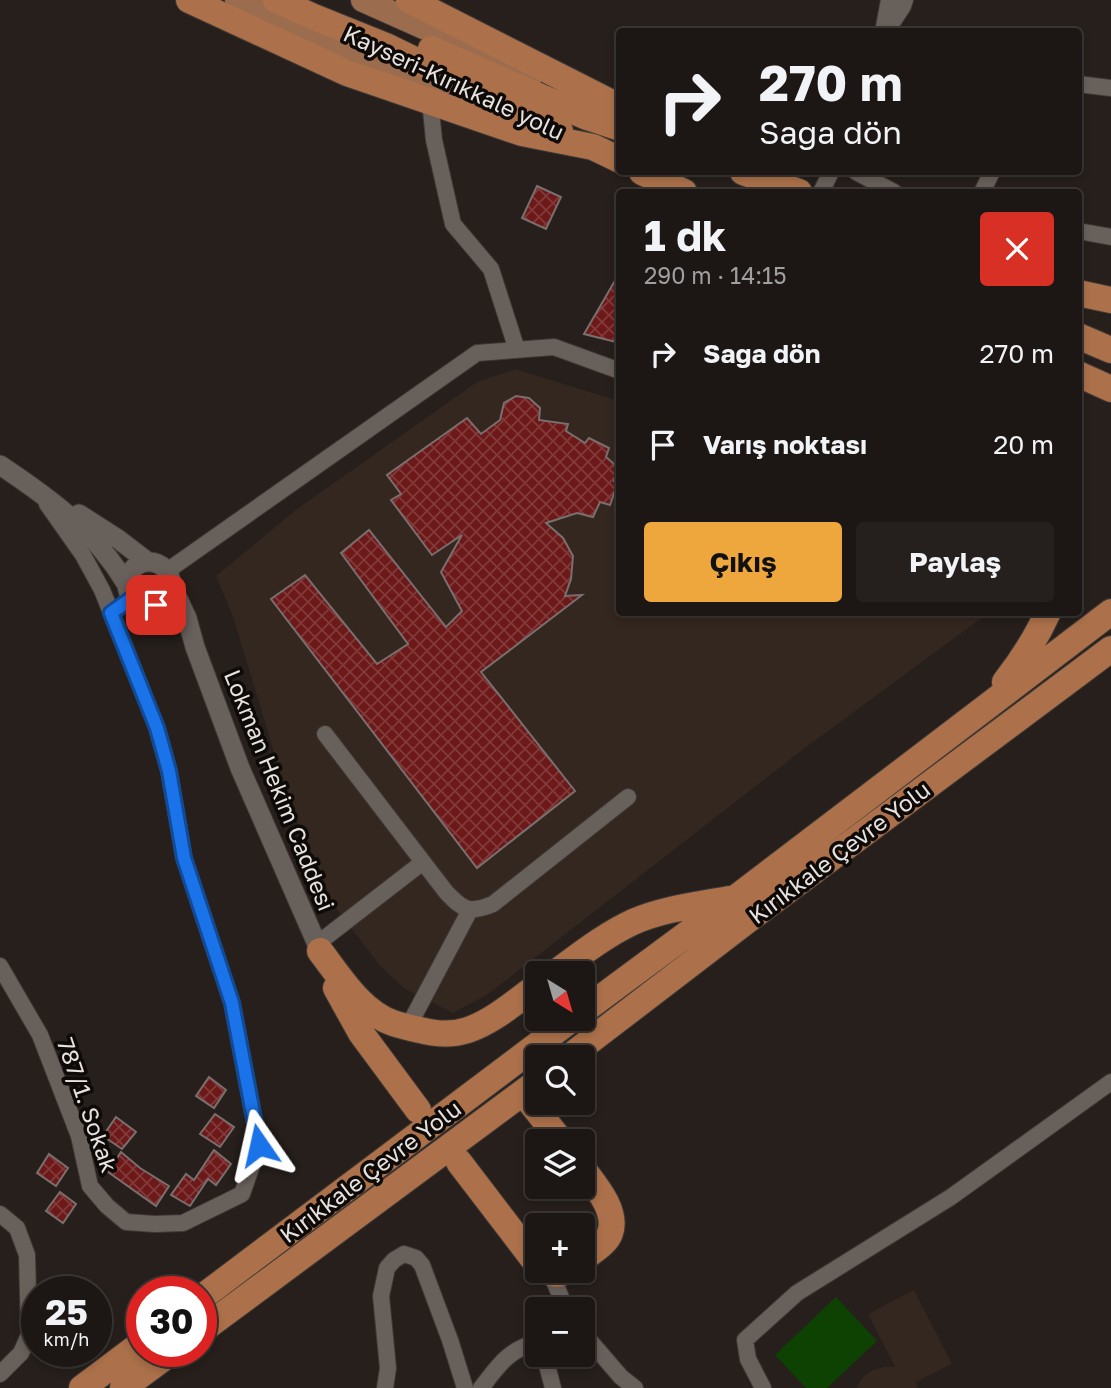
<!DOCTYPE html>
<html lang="tr">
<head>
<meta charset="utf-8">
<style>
  :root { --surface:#1c1714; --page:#25201d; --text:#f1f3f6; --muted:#a09fa0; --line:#3a3634; --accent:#eea73c }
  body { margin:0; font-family:"Golos Text",sans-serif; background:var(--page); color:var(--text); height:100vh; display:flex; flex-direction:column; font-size:26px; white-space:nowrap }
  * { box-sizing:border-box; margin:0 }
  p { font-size:23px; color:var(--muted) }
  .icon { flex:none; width:38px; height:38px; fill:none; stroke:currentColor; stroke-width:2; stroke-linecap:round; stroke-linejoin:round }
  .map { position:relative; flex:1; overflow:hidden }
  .drawer { position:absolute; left:616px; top:189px; width:466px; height:427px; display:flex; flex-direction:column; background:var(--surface); border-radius:7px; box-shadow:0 4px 10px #0003,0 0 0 2px var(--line) }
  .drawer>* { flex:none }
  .top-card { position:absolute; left:616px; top:28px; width:466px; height:147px; border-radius:7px; box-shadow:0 4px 10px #0003,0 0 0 2px var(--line); background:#1c1714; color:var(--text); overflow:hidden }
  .needle { width:46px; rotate:143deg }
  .controls { position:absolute; left:525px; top:961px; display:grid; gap:14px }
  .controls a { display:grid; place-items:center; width:70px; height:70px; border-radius:7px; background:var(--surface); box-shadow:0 4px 10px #0003,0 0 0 2px var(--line); font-size:35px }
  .speed { position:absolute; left:21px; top:1276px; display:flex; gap:14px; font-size:35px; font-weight:700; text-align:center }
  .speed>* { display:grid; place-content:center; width:91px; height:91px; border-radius:50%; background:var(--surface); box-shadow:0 4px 10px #0003,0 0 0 2px var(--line); line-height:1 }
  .speed small { font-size:18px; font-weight:400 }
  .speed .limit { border:10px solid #d22; background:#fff; color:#111 }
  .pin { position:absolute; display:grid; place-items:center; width:60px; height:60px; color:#fff; margin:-30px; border-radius:14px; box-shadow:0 4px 10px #0006 }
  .me { position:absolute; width:77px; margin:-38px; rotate:349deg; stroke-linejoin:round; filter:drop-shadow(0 0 5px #0008) }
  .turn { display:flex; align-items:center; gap:24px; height:147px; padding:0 28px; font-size:32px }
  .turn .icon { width:91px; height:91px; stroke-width:2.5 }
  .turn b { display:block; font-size:49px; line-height:60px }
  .round { display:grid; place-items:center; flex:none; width:74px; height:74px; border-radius:7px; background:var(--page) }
  .head { display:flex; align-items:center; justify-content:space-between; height:119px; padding:0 28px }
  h1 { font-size:42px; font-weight:700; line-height:52px }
  .action { display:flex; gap:14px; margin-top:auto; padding:14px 28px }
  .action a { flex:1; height:80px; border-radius:7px; background:var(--accent); color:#111; font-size:28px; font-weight:700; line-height:80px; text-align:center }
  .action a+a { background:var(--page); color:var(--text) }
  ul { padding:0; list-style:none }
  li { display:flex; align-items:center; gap:21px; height:91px; padding:0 28px }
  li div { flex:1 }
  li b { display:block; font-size:26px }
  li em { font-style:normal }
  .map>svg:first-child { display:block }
</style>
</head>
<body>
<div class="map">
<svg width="1111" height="1388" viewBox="0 0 1111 1388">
  <defs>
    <pattern id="building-cross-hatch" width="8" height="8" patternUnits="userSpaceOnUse" patternTransform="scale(1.75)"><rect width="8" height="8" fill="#6d1919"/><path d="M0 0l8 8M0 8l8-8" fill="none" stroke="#823a3a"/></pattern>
  </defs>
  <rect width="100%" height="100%" fill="#261f1b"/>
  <path fill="#33271f" d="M 515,369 L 619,401 L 620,612 L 986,613 L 983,617 L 801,751 L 487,995 L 453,1013 L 405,989 L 381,967 L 332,903 L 288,798 L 233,617 L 216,576 L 297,509 L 477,382 Z
    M 914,1290 L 952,1364 L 916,1382 L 918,1388 L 856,1388 L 864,1376 L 873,1370 L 884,1367 L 895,1367 L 868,1314 Z"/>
  <path fill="#0d4203" d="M 836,1297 L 877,1341 L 827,1388 L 806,1388 L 775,1355 Z"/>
  <path fill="url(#building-cross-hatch)" stroke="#796f6e" stroke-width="2" d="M 537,186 L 561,197 L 546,229 L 522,218 Z
    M 620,272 L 620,343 L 584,334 Z
    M 516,396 L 529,398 L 540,408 L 539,420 L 568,424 L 566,431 L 585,443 L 589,438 L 609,448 L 606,457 L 614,464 L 616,472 L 614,481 L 618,482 L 610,505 L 600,502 L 593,517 L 577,513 L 546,523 L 563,538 L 573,556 L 571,579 L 565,596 L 582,595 L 481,672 L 575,791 L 477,868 L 271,599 L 305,575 L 377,664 L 408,644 L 341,553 L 369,530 L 446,627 L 462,611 L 441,572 L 462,535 L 432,555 L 391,500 L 401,494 L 387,475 L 467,418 L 481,434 L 500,420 L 504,403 Z
    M 209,1077 L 226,1090 L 214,1108 L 196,1096 Z
    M 215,1114 L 234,1127 L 220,1147 L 200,1134 Z
    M 116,1117 L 136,1132 L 122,1149 L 103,1136 Z
    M 214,1150 L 231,1164 L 216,1185 L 208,1179 L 190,1206 L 171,1195 L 186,1174 L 194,1180 Z
    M 121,1152 L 140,1168 L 169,1186 L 156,1206 L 108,1172 Z
    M 49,1154 L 68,1168 L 56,1186 L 37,1173 Z
    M 60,1192 L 76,1204 L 63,1223 L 46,1211 Z"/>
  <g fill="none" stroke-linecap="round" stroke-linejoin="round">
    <g stroke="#3f3936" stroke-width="18">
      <path id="minor" d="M 883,32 L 889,0
        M 886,32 L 903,6 L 905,0
        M 1078,84 L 1111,88
        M 430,101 L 434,140 L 453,224 L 491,269 L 517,350
        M 856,172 L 894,192
        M 821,192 L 831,172
        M 982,192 L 992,172
        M 1078,231 L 1111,237
        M 167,571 L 477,353 L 554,347 L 620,371
        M 111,613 L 133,598
        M 325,734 L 446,892 C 463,910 469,914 493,904 L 628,797
        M 317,944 L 423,862
        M 0,966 L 40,1035 L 79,1136 L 90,1186 L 107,1206 L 126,1222 L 155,1224 L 183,1223 L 242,1194 L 259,1145 L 232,1003 L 184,858 L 169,771 L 157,728 L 102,590 L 83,555 L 47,504
        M 408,1027 L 470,910
        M 0,1214 L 17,1228 L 27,1255 L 29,1335 L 21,1353 L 0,1374
        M 551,1274 L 566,1309
        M 583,1333 L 621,1377 L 635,1388
        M 544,1354 L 553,1388
        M 385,1388 L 388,1368 L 381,1296 L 387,1268 L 394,1260 L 404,1254 L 416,1258 L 422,1265 L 450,1340 L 465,1388
        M 481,1388 C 499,1365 508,1350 537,1342
        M 763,1388 L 748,1359 L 745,1340 L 797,1293 L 951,1197 L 1111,1082"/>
    </g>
    <g stroke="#3f3936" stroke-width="21">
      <path id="tertiary" d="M 0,465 C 51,499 95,531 127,585
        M 79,514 L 118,539 L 148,562
        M127 584a22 22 0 1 1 44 0a22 22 0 1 1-44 0Z
        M 171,584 L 187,618 L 195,647 L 240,768 L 320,951"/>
    </g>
    <g stroke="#3f3936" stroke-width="26">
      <path id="primary" d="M 237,0 L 440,85
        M 363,0 L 531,75"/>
    </g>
    <g stroke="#3f3936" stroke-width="28">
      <path id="trunk" d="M 189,0 L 347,73 L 522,133 L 593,147 L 620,160
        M 276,0 L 314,17 L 386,46 L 560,131
        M 409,0 L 620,107
        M 431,49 L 587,117 L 620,128
        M 642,172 L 684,192
        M 743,172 L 799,192
        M 1078,293 L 1111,300
        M 1078,336 L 1111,350
        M 1078,374 L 1111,389
        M 1005,682 C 1022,660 1036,639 1048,612
        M 320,951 C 340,977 361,1012 393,1023 C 402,1026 411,1028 420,1030 C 435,1034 453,1035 468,1030 C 494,1021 516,1001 537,986
        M 555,973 C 580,955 605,935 633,922 C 663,909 697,905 729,899
        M 336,988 L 361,1033 L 418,1110
        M 583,1011 L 737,897 L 1111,612
        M 569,1057 L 748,920 L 1111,649
        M 523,1093 L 561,1141
        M 459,1162 L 537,1264
        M 583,1169 C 595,1185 618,1211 610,1233 C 607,1243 591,1252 583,1259
        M 545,1270 C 553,1275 560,1275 567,1270
        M 201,1298 L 573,1018
        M 201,1331 L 537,1082
        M 82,1388 L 142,1343
        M 123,1388 L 173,1351"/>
    </g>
    <use href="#minor" stroke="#68605b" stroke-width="16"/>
    <use href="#tertiary" stroke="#68605b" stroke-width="19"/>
    <use href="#primary" stroke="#9b6d4e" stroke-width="24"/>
    <use href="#trunk" stroke="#ac714a" stroke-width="26"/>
  </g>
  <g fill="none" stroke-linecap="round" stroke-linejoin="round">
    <g stroke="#114b97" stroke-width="18">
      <path id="route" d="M 156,605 C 146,606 139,605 132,598 L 111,613 L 157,728 L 169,771 L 184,858 L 232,1003 L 259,1145"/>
    </g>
    <use href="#route" stroke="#1a73e8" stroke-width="12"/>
  </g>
  <g text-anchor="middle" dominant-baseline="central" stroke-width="7" stroke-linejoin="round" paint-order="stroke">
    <g font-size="23" fill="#e7e2df" stroke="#0d0a08">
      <text transform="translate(454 82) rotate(25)">Kayseri-Kırıkkale yolu</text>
      <text transform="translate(280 790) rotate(68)">Lokman Hekim Caddesi</text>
      <text transform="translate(839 852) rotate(-37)">Kırıkkale Çevre Yolu</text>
      <text transform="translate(88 1105) rotate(71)">787/1. Sokak</text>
      <text transform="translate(370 1171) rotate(-37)">Kırıkkale Çevre Yolu</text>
    </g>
  </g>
</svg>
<div class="controls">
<a><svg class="needle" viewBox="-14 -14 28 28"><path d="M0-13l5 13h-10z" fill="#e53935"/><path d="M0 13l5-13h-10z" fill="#a09fa0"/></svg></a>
<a><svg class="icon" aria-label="search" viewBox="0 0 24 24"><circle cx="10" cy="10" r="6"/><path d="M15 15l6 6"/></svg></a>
<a><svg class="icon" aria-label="layers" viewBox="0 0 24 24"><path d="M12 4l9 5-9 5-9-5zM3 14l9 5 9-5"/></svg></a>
<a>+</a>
<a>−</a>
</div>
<div class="speed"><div>25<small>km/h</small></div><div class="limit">30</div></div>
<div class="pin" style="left:156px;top:605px;background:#d93025"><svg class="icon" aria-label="arrive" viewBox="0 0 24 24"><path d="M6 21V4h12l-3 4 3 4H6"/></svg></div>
<svg class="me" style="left:259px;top:1145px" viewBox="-20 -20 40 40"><path d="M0-17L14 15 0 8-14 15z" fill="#1a73e8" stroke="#fff" stroke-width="4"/></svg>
<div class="top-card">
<div class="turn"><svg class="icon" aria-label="right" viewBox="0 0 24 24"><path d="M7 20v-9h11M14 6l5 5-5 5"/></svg><div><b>270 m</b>Sağa dön</div></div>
</div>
<section class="drawer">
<div class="head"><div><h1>1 dk</h1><p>290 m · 14:15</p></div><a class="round" style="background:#d93025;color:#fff"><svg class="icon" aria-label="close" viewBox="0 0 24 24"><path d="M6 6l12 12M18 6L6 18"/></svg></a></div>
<ul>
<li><svg class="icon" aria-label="right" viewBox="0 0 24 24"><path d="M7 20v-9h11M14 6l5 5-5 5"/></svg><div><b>Sağa dön</b></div><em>270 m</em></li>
<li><svg class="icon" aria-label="arrive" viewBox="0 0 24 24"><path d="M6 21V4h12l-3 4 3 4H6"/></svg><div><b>Varış noktası</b></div><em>20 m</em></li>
</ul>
<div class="action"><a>Çıkış</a><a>Paylaş</a></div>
</section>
</div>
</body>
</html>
